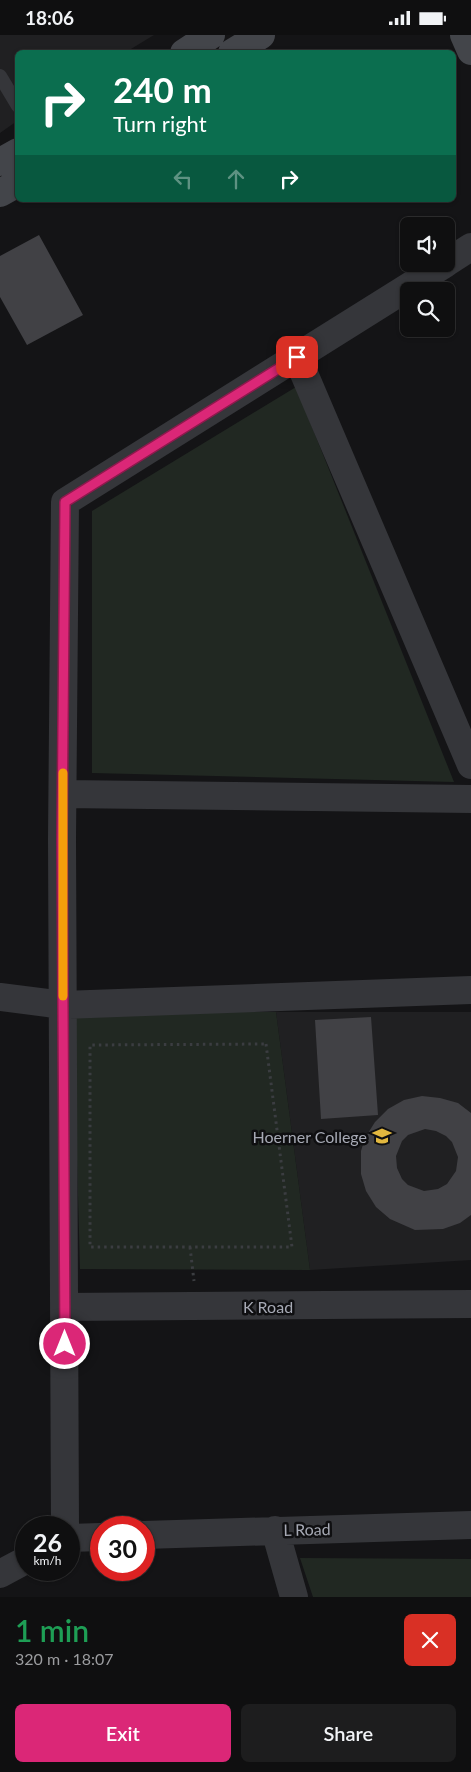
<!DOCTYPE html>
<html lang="en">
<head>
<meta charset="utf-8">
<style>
  :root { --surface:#0f0f10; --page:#1d1d1e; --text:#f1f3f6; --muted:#9b9c9f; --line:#2f2f30; --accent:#db2777 }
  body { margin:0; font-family:Lato,sans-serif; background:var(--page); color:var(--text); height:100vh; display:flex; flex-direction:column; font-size:19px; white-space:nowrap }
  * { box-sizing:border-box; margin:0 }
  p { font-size:16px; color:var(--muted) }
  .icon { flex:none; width:28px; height:28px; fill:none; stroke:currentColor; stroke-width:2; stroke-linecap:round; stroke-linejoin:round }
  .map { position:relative; height:1562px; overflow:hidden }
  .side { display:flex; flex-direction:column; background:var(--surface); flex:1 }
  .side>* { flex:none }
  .guide { position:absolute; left:15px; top:15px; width:441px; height:152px; border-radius:8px; box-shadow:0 1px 4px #0004,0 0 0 1px var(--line); background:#0b6e4f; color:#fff; overflow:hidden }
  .buttons { position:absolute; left:400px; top:182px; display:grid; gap:10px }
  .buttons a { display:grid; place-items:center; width:55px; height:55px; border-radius:8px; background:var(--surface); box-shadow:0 1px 4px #0004,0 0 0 1px var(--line); font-size:25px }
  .speed { position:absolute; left:15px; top:1481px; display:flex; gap:10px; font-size:25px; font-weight:700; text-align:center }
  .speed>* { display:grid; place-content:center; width:65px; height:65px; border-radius:50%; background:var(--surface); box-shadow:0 1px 4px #0004,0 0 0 1px var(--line); line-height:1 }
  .speed small { font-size:12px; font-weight:400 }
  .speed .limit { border:8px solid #d22; background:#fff; color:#111 }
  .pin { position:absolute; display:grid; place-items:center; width:42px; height:42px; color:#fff; margin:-21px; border-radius:10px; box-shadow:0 2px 8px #0006 }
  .me { position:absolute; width:55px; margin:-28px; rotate:0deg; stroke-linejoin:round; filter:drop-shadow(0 0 4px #0008) }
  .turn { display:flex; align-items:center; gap:18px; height:105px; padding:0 15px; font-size:22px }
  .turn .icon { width:65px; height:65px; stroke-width:2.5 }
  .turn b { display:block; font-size:35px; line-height:42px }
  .lanes { display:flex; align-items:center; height:48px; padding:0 15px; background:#0003; justify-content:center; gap:25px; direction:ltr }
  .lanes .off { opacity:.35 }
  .round { display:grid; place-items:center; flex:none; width:52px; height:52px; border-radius:8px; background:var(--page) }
  .overview { display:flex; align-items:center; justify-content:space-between; height:85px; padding:0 15px }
  h1 { font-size:30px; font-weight:600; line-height:38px; color:#1e9e55 }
  .action { display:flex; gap:10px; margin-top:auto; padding:10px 15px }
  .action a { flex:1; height:58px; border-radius:8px; background:var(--accent); color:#fff; font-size:20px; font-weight:600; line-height:58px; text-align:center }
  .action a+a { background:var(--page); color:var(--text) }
  .status { display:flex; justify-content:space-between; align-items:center; height:35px; padding:0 25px; background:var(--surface); direction:ltr }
  .status svg { height:14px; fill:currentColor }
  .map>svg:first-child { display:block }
</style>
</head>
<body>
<div class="status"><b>18:06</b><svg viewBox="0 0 49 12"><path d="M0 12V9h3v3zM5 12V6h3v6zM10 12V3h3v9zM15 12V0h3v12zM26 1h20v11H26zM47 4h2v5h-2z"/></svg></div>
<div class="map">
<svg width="471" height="1562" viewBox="0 0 471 1562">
  <rect width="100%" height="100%" fill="#141416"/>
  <path fill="#202022" d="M 0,0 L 154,0 L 126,17 L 18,18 L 17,86 L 0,98 Z
    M 276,977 L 471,977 L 471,1225 L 310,1235 Z"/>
  <path fill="#212822" d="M 296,352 L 454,747 L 92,738 L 92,476 Z
    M 73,977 L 276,977 L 310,1235 L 80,1234 Z
    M 300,1523 L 471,1524 L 471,1562 L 313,1562 Z"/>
  <path fill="#414145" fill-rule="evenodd" d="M 39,200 L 83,280 L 27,310 L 0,262 L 0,221 Z
    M 371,982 L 378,1080 L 321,1084 L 315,985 Z
    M 422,1061 L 440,1063 L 458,1068 L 471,1078 L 471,1180 L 460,1188 L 443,1194 L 415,1195 L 390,1184 L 376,1172 L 366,1156 L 361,1139 L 361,1116 L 365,1103 L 375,1087 L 388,1074 L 404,1065 ZM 425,1094 L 436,1096 L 446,1101 L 452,1107 L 458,1122 L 456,1136 L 447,1149 L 438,1154 L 424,1156 L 408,1150 L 402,1144 L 397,1133 L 396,1121 L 402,1106 L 408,1100 Z"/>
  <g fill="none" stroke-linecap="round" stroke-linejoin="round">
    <path stroke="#3b3d41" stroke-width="3" stroke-dasharray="2.5 4" stroke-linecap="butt" d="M 266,1009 L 292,1212 L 90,1212 L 90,1010 Z
      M 190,1212 L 194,1246"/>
    <path stroke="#35363a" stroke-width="14" d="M 0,41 L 18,71"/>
    <path stroke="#35363a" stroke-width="28" d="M 446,228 L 471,212
      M 297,322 L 471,730
      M 63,759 L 471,764
      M 0,962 L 63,970 L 471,955
      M 64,1272 L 471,1269
      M 65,1492 L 62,804 L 65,467 L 445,229
      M 275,1495 L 294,1562
      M 144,1500 L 471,1490
      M 69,1503 L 101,1502
      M 0,1539 L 26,1525"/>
    <path stroke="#43454a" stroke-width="28" d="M 464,0 L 471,16
      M 184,18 L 211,0
      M 232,18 L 261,0
      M 0,127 L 18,117
      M 0,158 L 18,148"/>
  </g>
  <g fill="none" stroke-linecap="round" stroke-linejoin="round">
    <g stroke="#8e194d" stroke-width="12">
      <path id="route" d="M 65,1309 L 62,804 L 65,467 L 297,322"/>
    </g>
    <use href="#route" stroke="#db2777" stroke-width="9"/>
    <path stroke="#f59e0b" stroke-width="9" d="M 63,738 L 63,961"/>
  </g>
  <defs>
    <g id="university-bare" transform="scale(1.5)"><path d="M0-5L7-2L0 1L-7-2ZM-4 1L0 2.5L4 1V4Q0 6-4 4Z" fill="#e3b83f" stroke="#0f0f11" stroke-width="2.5" paint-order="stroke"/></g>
  </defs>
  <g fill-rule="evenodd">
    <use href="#university-bare" x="382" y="1101"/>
  </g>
  <g text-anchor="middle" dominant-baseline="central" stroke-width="5" stroke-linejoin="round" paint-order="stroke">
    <g font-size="16" fill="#a7aab5" stroke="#0f0f11" text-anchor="end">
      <text x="367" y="1101">Hoerner College</text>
    </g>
    <g font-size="16" fill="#a7aab5" stroke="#0f0f11">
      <text x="268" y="1271">K Road</text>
      <text transform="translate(307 1494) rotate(-1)">L Road</text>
    </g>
  </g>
</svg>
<div class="buttons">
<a><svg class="icon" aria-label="sound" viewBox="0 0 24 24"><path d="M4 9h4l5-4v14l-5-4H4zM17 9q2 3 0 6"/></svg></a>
<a><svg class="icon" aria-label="search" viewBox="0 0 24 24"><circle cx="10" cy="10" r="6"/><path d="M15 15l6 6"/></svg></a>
</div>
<div class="speed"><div>26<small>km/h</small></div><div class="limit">30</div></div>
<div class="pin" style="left:297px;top:322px;background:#d93025"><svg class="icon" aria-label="arrive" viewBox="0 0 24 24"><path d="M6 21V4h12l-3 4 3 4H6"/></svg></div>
<svg class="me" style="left:65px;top:1309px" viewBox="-20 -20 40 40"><circle r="17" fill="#db2777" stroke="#fff" stroke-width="3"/><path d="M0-11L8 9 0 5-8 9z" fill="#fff"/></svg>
<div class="guide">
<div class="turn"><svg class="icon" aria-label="right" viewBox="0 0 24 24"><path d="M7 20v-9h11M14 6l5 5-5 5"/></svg><div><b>240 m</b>Turn right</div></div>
<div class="lanes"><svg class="icon off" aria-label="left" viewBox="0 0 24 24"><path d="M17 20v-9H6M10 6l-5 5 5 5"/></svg><svg class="icon off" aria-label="ahead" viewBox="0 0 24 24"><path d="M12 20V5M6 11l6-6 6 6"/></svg><svg class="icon" aria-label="right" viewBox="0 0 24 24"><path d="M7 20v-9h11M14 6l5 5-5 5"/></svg></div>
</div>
</div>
<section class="side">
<div class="overview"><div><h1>1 min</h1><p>320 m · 18:07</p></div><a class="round" style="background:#d93025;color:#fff"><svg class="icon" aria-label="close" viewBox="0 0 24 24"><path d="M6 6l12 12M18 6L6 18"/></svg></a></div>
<div class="action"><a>Exit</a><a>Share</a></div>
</section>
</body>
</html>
